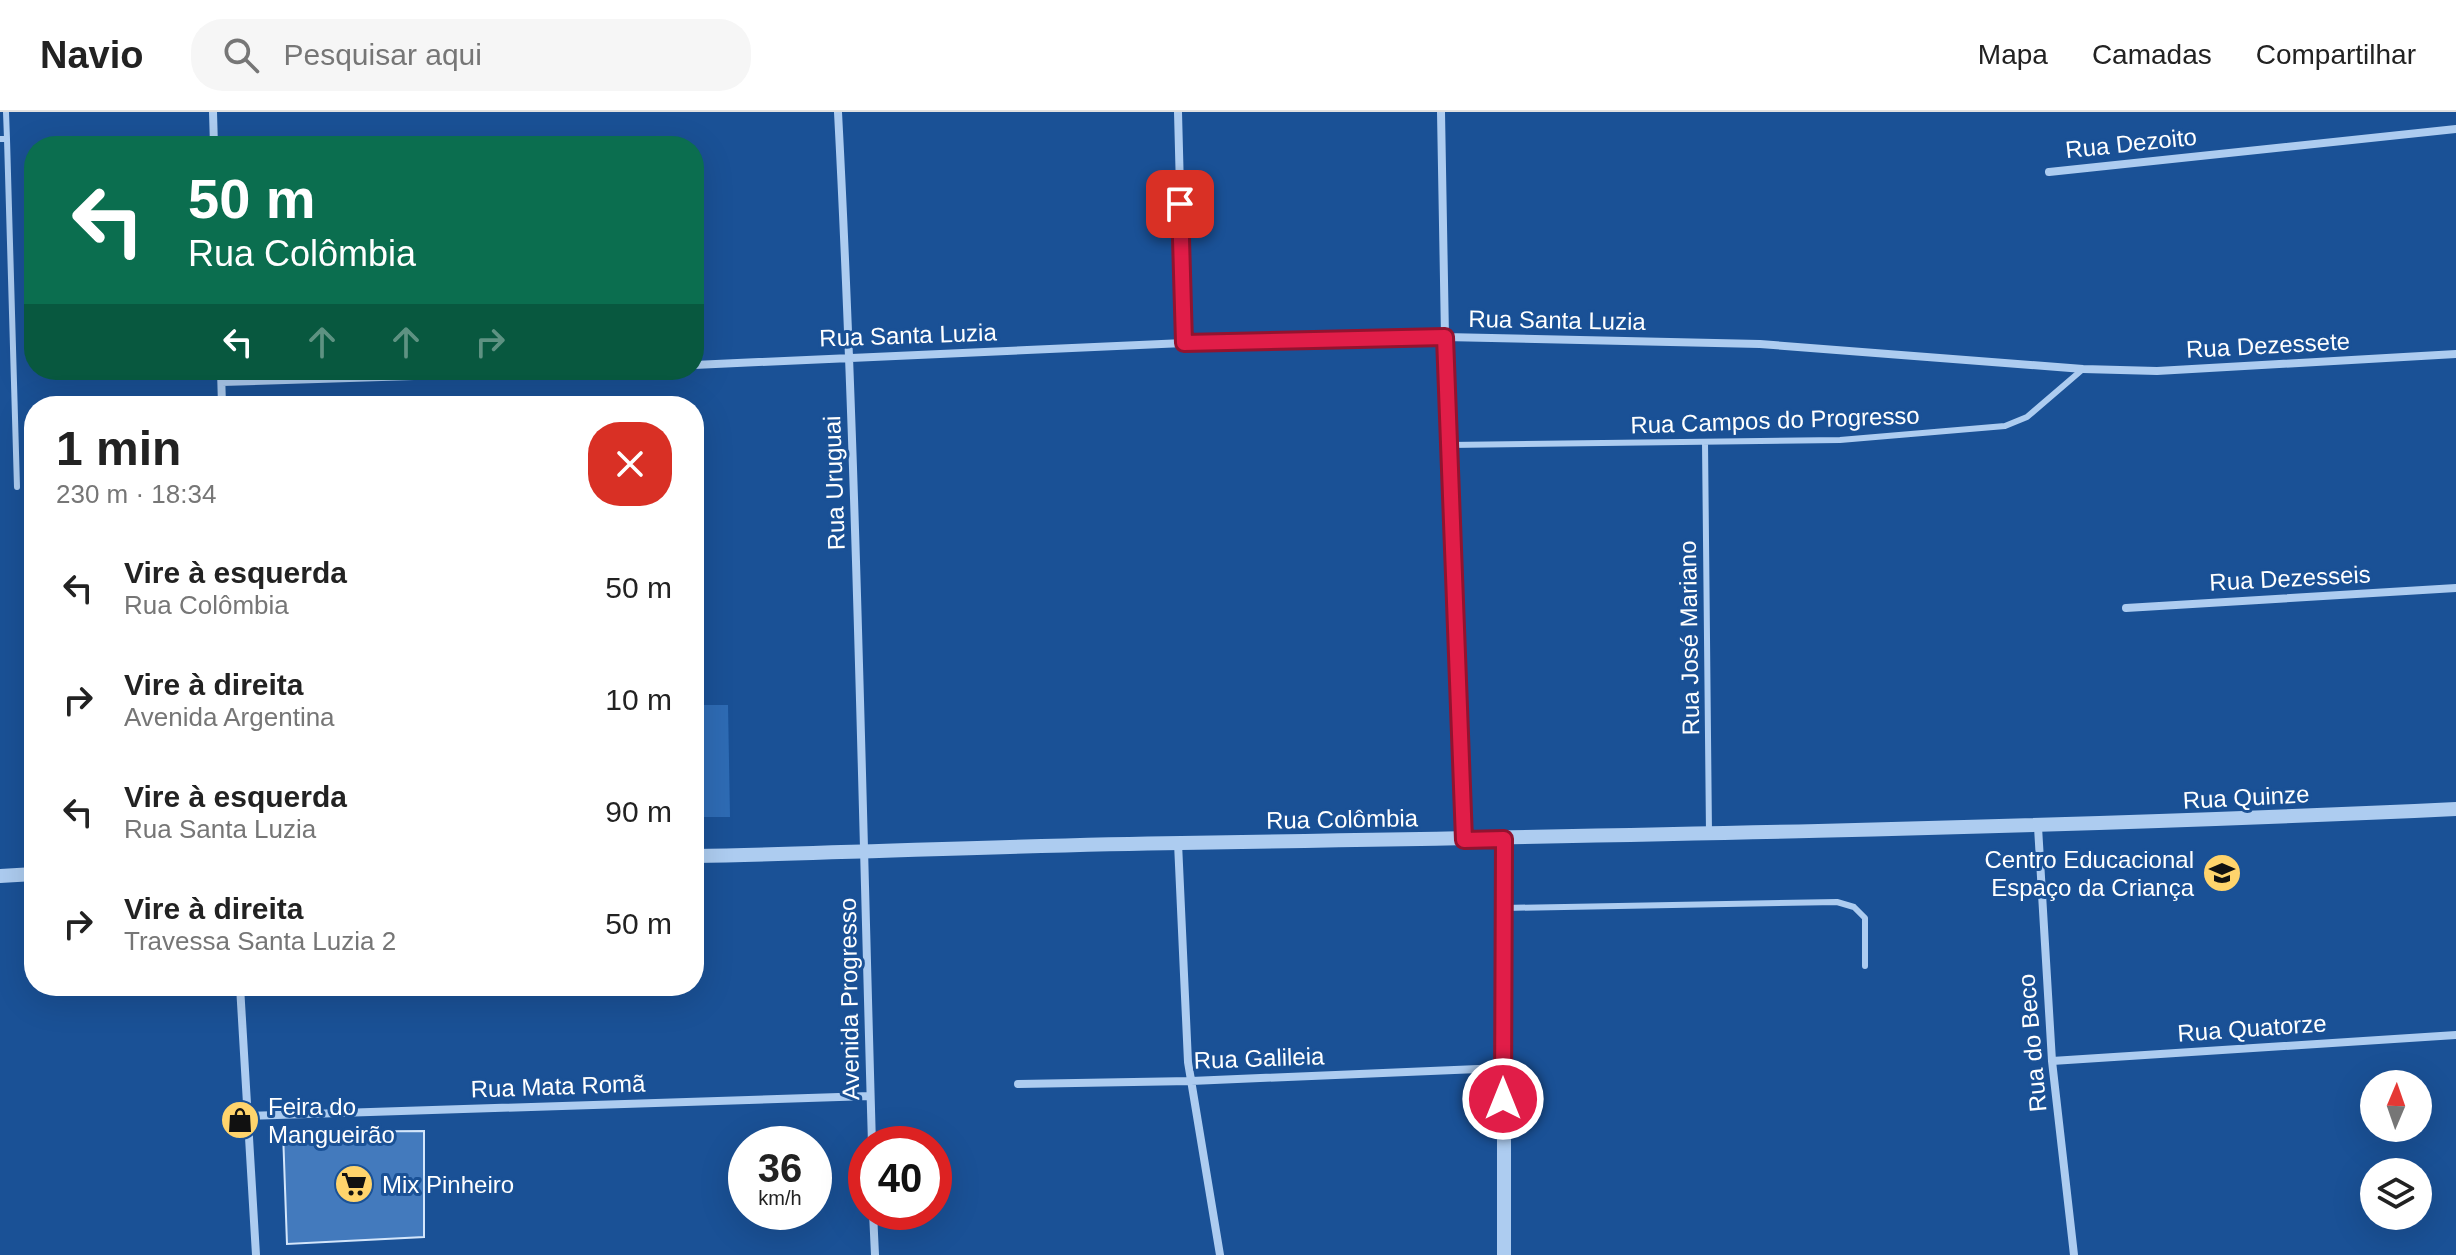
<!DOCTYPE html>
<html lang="pt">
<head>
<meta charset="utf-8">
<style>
  :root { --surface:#fff; --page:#f6f6f6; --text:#222; --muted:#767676; --line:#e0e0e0 }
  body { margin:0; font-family:Helvetica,sans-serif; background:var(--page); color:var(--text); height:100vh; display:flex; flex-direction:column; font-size:30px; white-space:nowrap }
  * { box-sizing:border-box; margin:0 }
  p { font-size:26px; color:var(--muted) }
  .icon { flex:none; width:44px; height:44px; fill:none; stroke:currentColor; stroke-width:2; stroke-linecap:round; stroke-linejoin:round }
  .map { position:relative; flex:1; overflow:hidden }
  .side { position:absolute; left:24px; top:284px; width:680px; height:600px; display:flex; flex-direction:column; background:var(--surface); border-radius:32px; box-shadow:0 8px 32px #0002 }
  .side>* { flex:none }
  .hud { position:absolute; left:24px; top:24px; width:680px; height:244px; border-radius:32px; box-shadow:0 8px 32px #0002; background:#0b6e4f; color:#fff; overflow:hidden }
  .needle { width:52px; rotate:2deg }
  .buttons { position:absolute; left:2360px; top:958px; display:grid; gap:16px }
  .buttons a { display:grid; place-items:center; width:72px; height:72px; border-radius:50%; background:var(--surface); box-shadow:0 8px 32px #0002; font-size:40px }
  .speed { position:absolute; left:728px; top:1014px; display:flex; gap:16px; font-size:40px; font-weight:700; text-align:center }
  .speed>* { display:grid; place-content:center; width:104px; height:104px; border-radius:50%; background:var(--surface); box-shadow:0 8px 32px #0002; line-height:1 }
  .speed small { font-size:20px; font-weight:400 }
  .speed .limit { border:12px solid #d22; background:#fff; color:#111 }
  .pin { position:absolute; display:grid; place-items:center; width:68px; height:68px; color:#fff; margin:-34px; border-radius:16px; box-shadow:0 4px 12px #0006 }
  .me { position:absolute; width:88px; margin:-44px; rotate:0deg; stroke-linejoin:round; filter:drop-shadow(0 0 6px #0008) }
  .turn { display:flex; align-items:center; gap:28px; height:168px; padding:0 32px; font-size:36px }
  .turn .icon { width:104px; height:104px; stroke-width:2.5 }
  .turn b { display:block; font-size:56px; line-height:68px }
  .lanes { display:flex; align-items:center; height:76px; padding:0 32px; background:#0003; justify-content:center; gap:40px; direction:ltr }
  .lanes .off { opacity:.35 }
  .round { display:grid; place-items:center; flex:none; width:84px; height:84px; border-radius:32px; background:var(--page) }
  .overview { display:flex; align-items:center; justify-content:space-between; height:136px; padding:0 32px }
  h1 { font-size:48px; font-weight:700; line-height:60px }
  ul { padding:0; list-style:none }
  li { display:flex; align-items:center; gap:24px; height:112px; padding:0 32px }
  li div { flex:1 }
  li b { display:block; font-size:30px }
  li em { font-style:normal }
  header { display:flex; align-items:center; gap:48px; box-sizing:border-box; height:112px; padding:0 40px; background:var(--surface); border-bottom:2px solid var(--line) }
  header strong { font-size:38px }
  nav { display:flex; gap:44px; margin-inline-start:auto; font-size:28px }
  .search { width:560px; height:72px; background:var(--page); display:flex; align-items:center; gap:20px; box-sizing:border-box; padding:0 28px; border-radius:32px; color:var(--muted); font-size:30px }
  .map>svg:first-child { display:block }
</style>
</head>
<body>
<header>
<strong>Navio</strong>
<div class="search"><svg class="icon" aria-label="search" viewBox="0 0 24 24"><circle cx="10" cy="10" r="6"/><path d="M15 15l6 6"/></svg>Pesquisar aqui</div>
<nav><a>Mapa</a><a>Camadas</a><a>Compartilhar</a></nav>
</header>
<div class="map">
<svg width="2456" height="1143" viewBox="0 0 2456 1143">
  <rect width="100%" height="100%" fill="#1a5196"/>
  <path fill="#2e6bb4" d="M 694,593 L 728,593 L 730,705 L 694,705 Z"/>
  <path fill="#437abd" stroke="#d4e6fb" stroke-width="2" d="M 424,1019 L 424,1125 L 287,1132 L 283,1020 Z"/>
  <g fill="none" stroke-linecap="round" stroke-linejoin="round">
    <path stroke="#adccf0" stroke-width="6" d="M 0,27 L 7,27 L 6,0
      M 7,27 L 17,375
      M 1705,330 L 1709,722
      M 1449,333 L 1840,328 L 2005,314 L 2027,305 L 2083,257
      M 1504,796 L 1837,790 L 1854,795 L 1865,806 L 1865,854"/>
    <path stroke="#adccf0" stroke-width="8" d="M 213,0 L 214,34
      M 838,0 C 856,344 862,688 872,1032
      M 1178,0 L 1184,231
      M 1441,0 L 1445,225 L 1464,727
      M 2049,60 L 2456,17
      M 694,253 L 1184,231 L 1445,225 L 1760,232 L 2083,257 L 2157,259 L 2456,242
      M 221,258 L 222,294
      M 222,270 L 606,258
      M 2126,496 L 2456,476
      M 2038,715 L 2052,949 L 2074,1143
      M 1178,731 L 1188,950 L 1220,1143
      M 240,874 L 256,1143
      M 2052,949 L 2456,923
      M 1018,972 L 1191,969 L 1502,956
      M 248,1004 L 870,984
      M 873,1100 L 875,1143"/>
    <path stroke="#adccf0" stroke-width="14" d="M 1504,727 L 1504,1143
      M 694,744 C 856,741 1019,733 1181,731 C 1606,724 2031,717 2456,697
      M 0,764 L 34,762"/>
  </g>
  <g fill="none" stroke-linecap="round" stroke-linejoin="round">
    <g stroke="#92132f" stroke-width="20">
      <path id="route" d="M 1180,92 L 1184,231 L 1445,225 L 1464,728 L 1504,727 L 1503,987"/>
    </g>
    <use href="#route" stroke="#e11d48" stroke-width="14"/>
  </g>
  <defs>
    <g id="school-disc" transform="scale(2)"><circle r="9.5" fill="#ffd46c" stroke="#1a5196"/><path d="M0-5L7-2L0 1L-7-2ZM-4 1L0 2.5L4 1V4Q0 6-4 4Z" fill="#111"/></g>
    <g id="shop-disc" transform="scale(2)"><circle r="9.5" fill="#ffd46c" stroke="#1a5196"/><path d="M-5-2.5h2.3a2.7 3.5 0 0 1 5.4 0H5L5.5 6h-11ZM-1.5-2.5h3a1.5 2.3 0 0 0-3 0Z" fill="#111"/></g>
    <g id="supermarket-disc" transform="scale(2)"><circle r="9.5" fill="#ffd46c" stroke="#1a5196"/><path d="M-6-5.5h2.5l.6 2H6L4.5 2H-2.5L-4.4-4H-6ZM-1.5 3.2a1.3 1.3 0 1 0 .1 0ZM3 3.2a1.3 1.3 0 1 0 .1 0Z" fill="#111"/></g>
  </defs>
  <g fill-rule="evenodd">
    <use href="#school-disc" x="2222" y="761"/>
    <use href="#shop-disc" x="240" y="1008"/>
    <use href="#supermarket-disc" x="354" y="1072"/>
  </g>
  <g text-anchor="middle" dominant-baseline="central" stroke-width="6" stroke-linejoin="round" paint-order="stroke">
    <g font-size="24" fill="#fff" stroke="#1a5196">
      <text transform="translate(2131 31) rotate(-6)">Rua Dezoito</text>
      <text transform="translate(1557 208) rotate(1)">Rua Santa Luzia</text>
      <text transform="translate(908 223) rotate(-2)">Rua Santa Luzia</text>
      <text transform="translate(2268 233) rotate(-3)">Rua Dezessete</text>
      <text transform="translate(1775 308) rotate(-2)">Rua Campos do Progresso</text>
      <text transform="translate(834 371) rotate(-92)">Rua Uruguai</text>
      <text transform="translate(2290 466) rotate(-3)">Rua Dezesseis</text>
      <text transform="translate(1689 526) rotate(-91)">Rua José Mariano</text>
      <text transform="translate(2246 685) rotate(-3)">Rua Quinze</text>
      <text transform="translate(1342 707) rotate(-1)">Rua Colômbia</text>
      <text transform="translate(849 887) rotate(-91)">Avenida Progresso</text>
      <text transform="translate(2252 916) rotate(-4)">Rua Quatorze</text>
      <text transform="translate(2032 931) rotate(-95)">Rua do Beco</text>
      <text transform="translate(1259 946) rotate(-2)">Rua Galileia</text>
      <text transform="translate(558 974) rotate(-2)">Rua Mata Romã</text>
    </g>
    <g font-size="24" fill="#fff" stroke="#1a5196" text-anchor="start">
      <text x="2194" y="747" text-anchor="end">Centro Educacional<tspan x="2194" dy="28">Espaço da Criança</tspan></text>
      <text x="268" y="994">Feira do<tspan x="268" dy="28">Mangueirão</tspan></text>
      <text x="382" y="1072">Mix Pinheiro</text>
    </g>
  </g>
</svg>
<div class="buttons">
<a><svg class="needle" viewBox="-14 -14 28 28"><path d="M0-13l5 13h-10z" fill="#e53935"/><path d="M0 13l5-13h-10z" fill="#767676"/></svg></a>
<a><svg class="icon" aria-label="layers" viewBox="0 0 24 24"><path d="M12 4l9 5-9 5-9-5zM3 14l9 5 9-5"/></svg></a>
</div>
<div class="speed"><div>36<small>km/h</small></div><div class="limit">40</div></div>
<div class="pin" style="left:1180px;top:92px;background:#d93025"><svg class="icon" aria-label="arrive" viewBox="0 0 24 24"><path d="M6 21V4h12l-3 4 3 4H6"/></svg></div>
<svg class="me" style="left:1503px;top:987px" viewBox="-20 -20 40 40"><circle r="17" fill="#e11d48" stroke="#fff" stroke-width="3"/><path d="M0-11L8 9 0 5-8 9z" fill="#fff"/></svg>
<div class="hud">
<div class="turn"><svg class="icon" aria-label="left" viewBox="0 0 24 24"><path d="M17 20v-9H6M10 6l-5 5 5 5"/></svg><div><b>50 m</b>Rua Colômbia</div></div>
<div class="lanes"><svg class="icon" aria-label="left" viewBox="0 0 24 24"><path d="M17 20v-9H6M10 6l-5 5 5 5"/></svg><svg class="icon off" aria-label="ahead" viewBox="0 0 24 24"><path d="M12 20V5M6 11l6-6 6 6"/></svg><svg class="icon off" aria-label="ahead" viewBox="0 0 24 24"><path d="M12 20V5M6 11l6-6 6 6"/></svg><svg class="icon off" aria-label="right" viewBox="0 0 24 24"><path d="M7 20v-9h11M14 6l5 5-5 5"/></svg></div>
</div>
<section class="side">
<div class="overview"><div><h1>1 min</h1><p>230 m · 18:34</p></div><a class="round" style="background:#d93025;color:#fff"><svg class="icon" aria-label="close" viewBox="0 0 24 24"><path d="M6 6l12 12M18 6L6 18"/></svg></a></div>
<ul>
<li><svg class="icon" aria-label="left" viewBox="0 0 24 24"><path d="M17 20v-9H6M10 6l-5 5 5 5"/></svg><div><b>Vire à esquerda</b><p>Rua Colômbia</p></div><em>50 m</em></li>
<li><svg class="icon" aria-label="right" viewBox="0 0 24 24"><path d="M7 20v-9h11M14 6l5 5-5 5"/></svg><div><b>Vire à direita</b><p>Avenida Argentina</p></div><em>10 m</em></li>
<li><svg class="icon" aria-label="left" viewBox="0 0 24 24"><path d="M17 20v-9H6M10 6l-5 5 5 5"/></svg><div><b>Vire à esquerda</b><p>Rua Santa Luzia</p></div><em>90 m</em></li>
<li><svg class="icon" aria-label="right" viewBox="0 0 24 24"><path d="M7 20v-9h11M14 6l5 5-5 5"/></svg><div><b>Vire à direita</b><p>Travessa Santa Luzia 2</p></div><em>50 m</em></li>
</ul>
</section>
</div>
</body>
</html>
